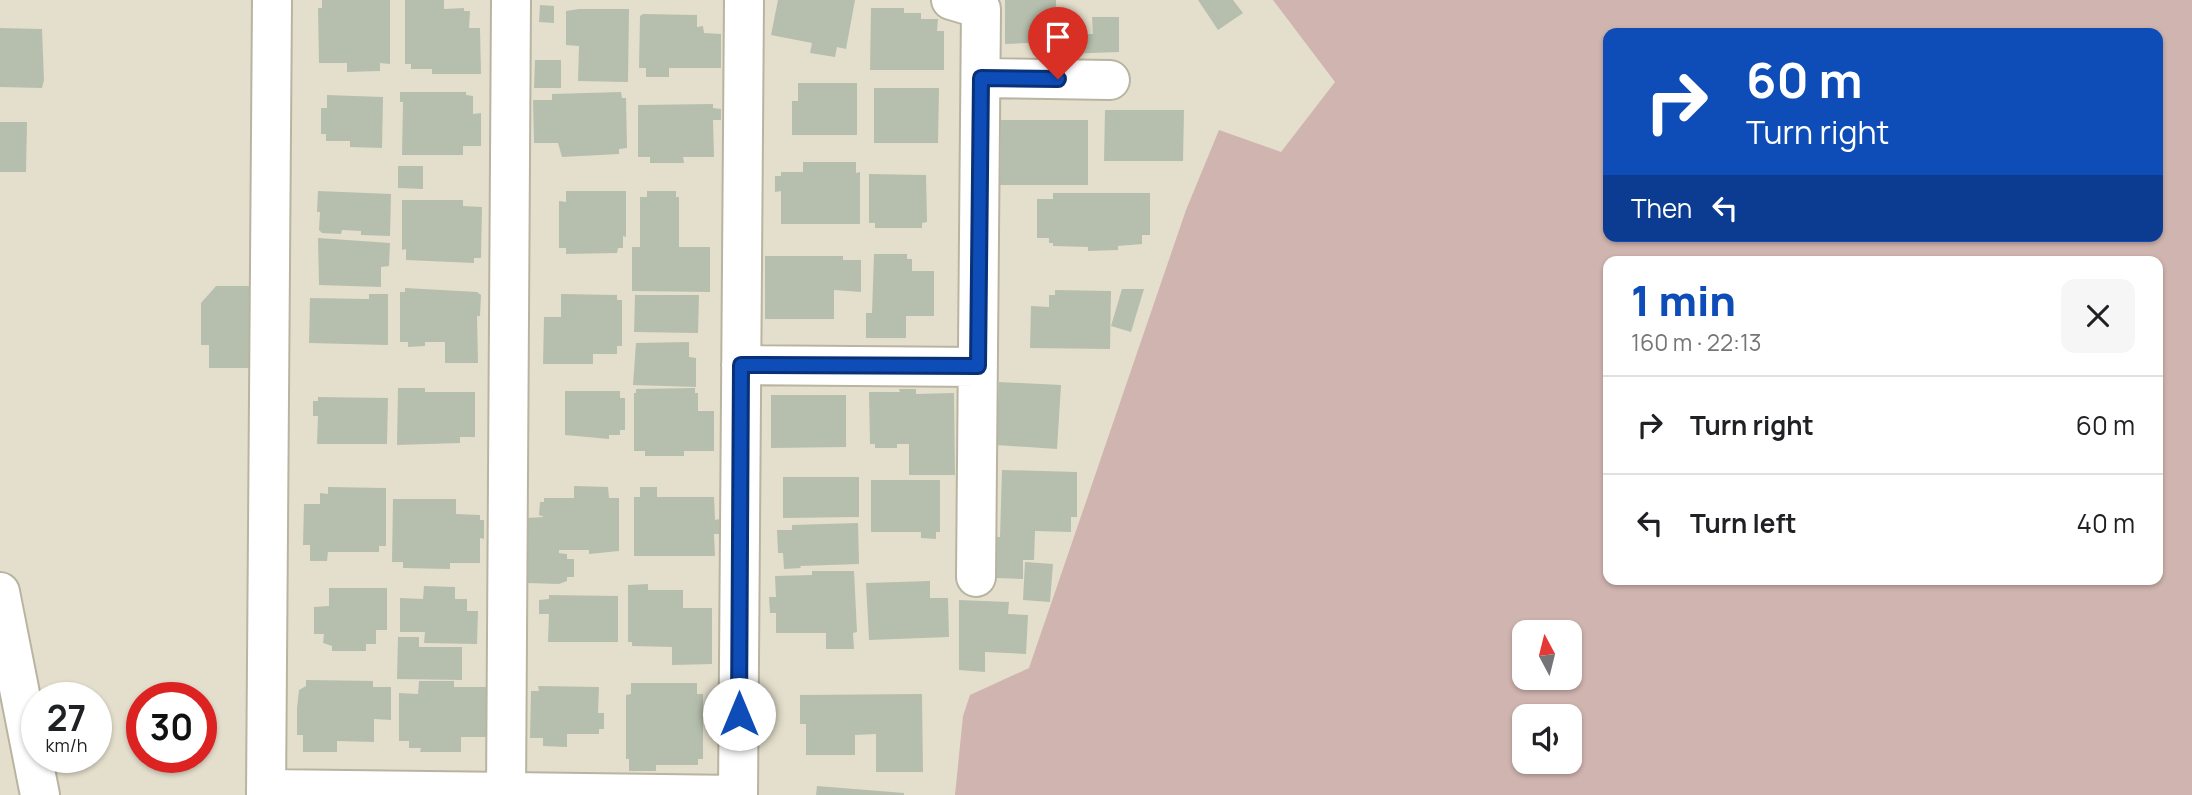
<!DOCTYPE html>
<html lang="en">
<head>
<meta charset="utf-8">
<style>
  :root { --surface:#fff; --page:#f6f6f6; --text:#202124; --muted:#757577; --line:#e0e0e0; --accent:#0e4cb7 }
  body { margin:0; font-family:Manrope,sans-serif; background:var(--page); color:var(--text); height:100vh; display:flex; flex-direction:column; font-size:26px; white-space:nowrap }
  * { box-sizing:border-box; margin:0 }
  p { font-size:23px; color:var(--muted) }
  .icon { flex:none; width:38px; height:38px; fill:none; stroke:currentColor; stroke-width:2; stroke-linecap:round; stroke-linejoin:round }
  .map { position:relative; flex:1; overflow:hidden }
  .sheet { position:absolute; left:1603px; top:256px; width:560px; height:329px; display:flex; flex-direction:column; background:var(--surface); border-radius:14px; box-shadow:0 2px 5px #0004 }
  .sheet>* { flex:none }
  .guide { position:absolute; left:1603px; top:28px; width:560px; height:214px; border-radius:14px; box-shadow:0 2px 5px #0004; background:#0e4cb7; color:#fff; overflow:hidden }
  .needle { width:46px; rotate:353deg }
  .fabs { position:absolute; left:1512px; top:620px; display:grid; gap:14px }
  .fabs a { display:grid; place-items:center; width:70px; height:70px; border-radius:14px; background:var(--surface); box-shadow:0 2px 5px #0004; font-size:35px }
  .speed { position:absolute; left:21px; top:682px; display:flex; gap:14px; font-size:35px; font-weight:700; text-align:center }
  .speed>* { display:grid; place-content:center; width:91px; height:91px; border-radius:50%; background:var(--surface); box-shadow:0 2px 5px #0004; line-height:1 }
  .speed small { font-size:18px; font-weight:400 }
  .speed .limit { border:10px solid #d22; background:#fff; color:#111 }
  .pin { position:absolute; display:grid; place-items:center; width:60px; height:60px; color:#fff; margin:-72px -30px; border-radius:50% 50% 50% 0; rotate:-45deg; box-shadow:0 0 7px #0007 }
  .pin .icon { rotate:45deg }
  .me { position:absolute; width:77px; margin:-38px; rotate:0deg; stroke-linejoin:round; filter:drop-shadow(0 0 5px #0008) }
  .turn { display:flex; align-items:center; gap:24px; height:147px; padding:0 28px; font-size:32px }
  .turn .icon { width:91px; height:91px; stroke-width:2.5 }
  .turn b { display:block; font-size:49px; line-height:60px }
  .then { display:flex; align-items:center; height:66px; padding:0 28px; background:#0003; gap:14px; font-size:26px }
  .round { display:grid; place-items:center; flex:none; width:74px; height:74px; border-radius:14px; background:var(--page) }
  .overview { display:flex; align-items:center; justify-content:space-between; height:119px; padding:0 28px }
  h1 { font-size:42px; font-weight:800; line-height:52px; color:var(--accent) }
  ul { padding:0; list-style:none }
  li { display:flex; align-items:center; gap:21px; height:98px; padding:0 28px; border-top:2px solid var(--line) }
  li div { flex:1 }
  li b { display:block; font-size:26px }
  li em { font-style:normal }
  .map>svg:first-child { display:block }
</style>
</head>
<body>
<div class="map">
<svg width="2192" height="795" viewBox="0 0 2192 795">
  <rect width="100%" height="100%" fill="#e4dfcc"/>
  <path fill="#d0b4af" fill-rule="evenodd" d="M 1273,0 L 2192,0 L 2192,795 L 955,795 L 963,716 L 970,695 L 1029,668 L 1186,210 L 1219,130 L 1281,152 L 1335,82 ZM 1608,33 L 2158,33 L 2158,236 L 1608,236 ZM 1608,261 L 2158,261 L 2158,579 L 1608,579 ZM 1524,632 L 1570,632 L 1570,677 L 1524,677 ZM 1524,716 L 1570,716 L 1570,761 L 1524,761 Z"/>
  <path fill="#b6bfad" d="M 322,0 L 390,0 L 390,64 L 380,63 L 380,71 L 347,72 L 347,63 L 319,63 L 318,8 L 322,8 Z
    M 405,0 L 444,0 L 444,9 L 464,8 L 464,11 L 470,11 L 469,28 L 480,28 L 481,74 L 432,74 L 432,69 L 411,69 L 411,64 L 405,64 Z
    M 778,0 L 855,0 L 846,49 L 837,47 L 835,57 L 810,53 L 812,43 L 771,35 Z
    M 1005,0 L 1056,0 L 1056,13 L 1047,14 L 1048,42 L 1005,44 Z
    M 1198,0 L 1233,0 L 1243,13 L 1218,30 Z
    M 540,5 L 554,6 L 554,23 L 539,22 Z
    M 871,8 L 904,8 L 904,13 L 921,13 L 921,19 L 938,19 L 937,31 L 944,31 L 944,70 L 870,70 Z
    M 579,9 L 629,9 L 628,82 L 578,81 L 579,46 L 566,45 L 566,11 Z
    M 643,14 L 697,15 L 697,27 L 703,26 L 704,33 L 721,34 L 721,68 L 669,68 L 669,77 L 646,77 L 646,68 L 639,68 L 640,16 Z
    M 1092,17 L 1119,17 L 1119,52 L 1063,54 L 1063,34 L 1093,34 Z
    M 0,28 L 42,29 L 44,80 L 42,88 L 0,87 Z
    M 535,60 L 561,60 L 561,88 L 534,88 Z
    M 798,83 L 857,83 L 857,135 L 792,135 L 792,101 L 798,101 Z
    M 874,88 L 939,88 L 938,143 L 874,143 Z
    M 400,92 L 466,92 L 466,95 L 473,96 L 473,114 L 481,113 L 481,146 L 463,146 L 463,155 L 402,155 L 403,102 L 400,102 Z
    M 621,92 L 622,98 L 626,98 L 627,148 L 619,149 L 619,154 L 562,157 L 558,143 L 534,143 L 533,100 L 552,100 L 552,94 Z
    M 327,95 L 383,97 L 382,148 L 350,147 L 350,141 L 326,141 L 326,134 L 321,134 L 321,108 L 327,108 Z
    M 713,104 L 713,108 L 721,109 L 721,120 L 713,120 L 714,157 L 683,157 L 684,163 L 650,163 L 650,157 L 638,157 L 638,105 Z
    M 1105,110 L 1184,110 L 1183,161 L 1104,161 Z
    M 1001,120 L 1088,120 L 1088,185 L 1000,185 Z
    M 0,122 L 27,122 L 26,172 L 0,172 Z
    M 803,162 L 856,162 L 856,173 L 860,172 L 860,224 L 781,224 L 781,191 L 775,192 L 775,176 L 781,176 L 781,172 L 803,172 Z
    M 398,166 L 423,166 L 423,189 L 398,188 Z
    M 869,174 L 926,175 L 927,222 L 922,223 L 922,228 L 875,228 L 875,223 L 869,223 Z
    M 318,191 L 391,194 L 390,236 L 361,235 L 361,231 L 342,230 L 341,234 L 322,233 L 319,230 L 320,212 L 317,212 Z
    M 566,191 L 626,191 L 626,237 L 623,236 L 623,248 L 618,248 L 617,253 L 566,254 L 566,248 L 559,248 L 559,201 L 566,202 Z
    M 647,191 L 676,191 L 676,197 L 679,197 L 679,247 L 710,247 L 710,292 L 632,291 L 632,247 L 640,247 L 640,197 L 647,197 Z
    M 1053,193 L 1150,193 L 1150,235 L 1142,235 L 1142,244 L 1118,246 L 1118,250 L 1088,251 L 1088,247 L 1053,246 L 1053,243 L 1049,243 L 1049,238 L 1037,238 L 1037,199 L 1053,199 Z
    M 402,200 L 463,200 L 463,206 L 482,207 L 481,258 L 474,258 L 474,263 L 406,260 L 406,249 L 402,250 Z
    M 318,238 L 390,243 L 389,266 L 381,267 L 381,287 L 319,285 Z
    M 874,254 L 907,254 L 907,259 L 912,259 L 912,271 L 934,271 L 934,316 L 906,316 L 906,338 L 866,338 L 866,313 L 872,313 Z
    M 765,256 L 843,256 L 843,260 L 861,260 L 861,292 L 834,290 L 834,319 L 765,319 Z
    M 216,286 L 251,286 L 250,368 L 209,368 L 209,345 L 201,345 L 201,303 Z
    M 405,288 L 477,292 L 481,295 L 480,316 L 477,316 L 478,363 L 445,363 L 445,342 L 425,342 L 425,346 L 408,347 L 408,342 L 400,342 L 400,292 L 405,292 Z
    M 1122,289 L 1144,289 L 1131,332 L 1111,326 Z
    M 1055,290 L 1111,291 L 1110,349 L 1030,348 L 1031,306 L 1049,307 L 1049,295 L 1055,295 Z
    M 369,294 L 388,294 L 388,345 L 309,343 L 310,298 L 369,299 Z
    M 561,294 L 617,295 L 617,300 L 622,300 L 622,346 L 617,346 L 617,354 L 593,354 L 593,364 L 543,364 L 544,317 L 561,317 Z
    M 635,295 L 699,295 L 698,333 L 634,332 Z
    M 689,342 L 689,357 L 696,358 L 696,387 L 633,385 L 636,343 Z
    M 999,382 L 1061,385 L 1057,449 L 996,445 Z
    M 398,388 L 425,388 L 425,392 L 475,392 L 475,437 L 460,437 L 460,443 L 397,445 Z
    M 695,388 L 695,393 L 698,393 L 698,411 L 714,411 L 714,451 L 684,451 L 684,456 L 645,456 L 645,451 L 634,451 L 634,393 L 636,393 L 636,389 Z
    M 899,389 L 916,389 L 916,394 L 954,393 L 955,475 L 909,475 L 909,444 L 897,444 L 897,448 L 875,448 L 875,444 L 870,444 L 869,392 L 900,392 Z
    M 565,391 L 620,391 L 620,398 L 625,398 L 625,430 L 620,430 L 620,435 L 609,435 L 609,439 L 565,435 Z
    M 771,395 L 846,395 L 846,447 L 771,448 Z
    M 318,397 L 388,398 L 387,444 L 317,444 L 318,416 L 313,416 L 313,401 L 318,401 Z
    M 1002,470 L 1077,472 L 1077,517 L 1071,517 L 1071,532 L 1035,531 L 1034,560 L 1023,560 L 1023,579 L 995,578 L 996,559 L 991,559 L 991,537 L 1000,537 Z
    M 783,477 L 859,477 L 859,517 L 783,518 Z
    M 871,480 L 940,480 L 940,532 L 936,532 L 936,539 L 921,538 L 921,532 L 871,532 Z
    M 574,486 L 608,487 L 609,498 L 619,498 L 619,551 L 589,554 L 589,550 L 559,550 L 559,553 L 567,554 L 567,559 L 574,559 L 574,577 L 567,577 L 567,581 L 559,584 L 526,583 L 526,518 L 544,517 L 539,515 L 540,502 L 544,502 L 544,498 L 574,498 Z
    M 328,487 L 386,488 L 386,546 L 379,546 L 379,552 L 328,552 L 327,561 L 310,561 L 310,545 L 303,545 L 304,504 L 320,504 L 320,493 L 328,494 Z
    M 640,487 L 657,487 L 657,497 L 714,497 L 715,520 L 719,519 L 719,534 L 714,534 L 715,556 L 634,556 L 634,497 L 640,497 Z
    M 393,499 L 456,499 L 456,514 L 480,515 L 480,520 L 484,520 L 484,539 L 480,538 L 480,563 L 450,563 L 450,569 L 403,568 L 403,562 L 392,562 Z
    M 858,523 L 859,564 L 800,566 L 801,568 L 784,569 L 783,553 L 778,553 L 777,530 L 792,530 L 792,525 Z
    M 1025,562 L 1053,564 L 1050,602 L 1023,600 Z
    M 812,571 L 854,571 L 857,632 L 853,633 L 854,649 L 826,649 L 826,633 L 776,633 L 776,613 L 770,613 L 769,597 L 776,597 L 775,576 L 812,575 Z
    M 930,581 L 930,598 L 948,598 L 949,637 L 869,640 L 866,583 Z
    M 648,584 L 648,590 L 683,590 L 683,608 L 712,608 L 712,664 L 672,665 L 672,647 L 632,646 L 632,642 L 628,642 L 628,585 Z
    M 424,586 L 455,587 L 455,599 L 467,599 L 467,611 L 478,611 L 477,644 L 424,643 L 425,632 L 400,632 L 400,598 L 423,599 Z
    M 329,588 L 387,588 L 387,630 L 376,630 L 376,644 L 366,644 L 366,651 L 332,651 L 332,646 L 323,643 L 324,634 L 314,634 L 314,607 L 329,606 Z
    M 549,595 L 618,596 L 618,642 L 548,642 L 549,614 L 539,614 L 539,600 L 549,599 Z
    M 959,600 L 1009,602 L 1008,614 L 1028,615 L 1026,654 L 985,652 L 985,672 L 959,670 Z
    M 398,637 L 419,637 L 419,647 L 462,647 L 462,680 L 397,679 Z
    M 306,680 L 373,681 L 373,687 L 391,687 L 391,720 L 374,719 L 374,742 L 337,741 L 337,752 L 303,752 L 303,735 L 297,735 L 297,708 L 299,690 L 306,686 Z
    M 419,681 L 454,681 L 454,687 L 488,687 L 487,737 L 461,737 L 461,752 L 420,752 L 421,748 L 409,748 L 409,741 L 399,741 L 399,693 L 418,694 Z
    M 631,683 L 697,683 L 697,694 L 703,694 L 703,759 L 698,759 L 698,765 L 656,765 L 656,771 L 629,771 L 629,759 L 626,759 L 626,695 L 631,694 Z
    M 538,686 L 599,687 L 598,713 L 604,713 L 604,729 L 599,729 L 599,734 L 567,734 L 567,747 L 543,746 L 543,738 L 530,738 L 531,691 L 539,691 Z
    M 922,694 L 923,772 L 876,772 L 876,734 L 855,735 L 855,755 L 806,755 L 806,724 L 800,724 L 800,695 Z
    M 817,786 L 904,793 L 904,795 L 816,795 Z"/>
  <g fill="none" stroke-linecap="round" stroke-linejoin="round">
    <g stroke="#b9b4a1" stroke-width="42">
      <path id="minor" d="M 951,0 L 981,9 L 976,577
        M 981,78 L 1110,80
        M 741,365 L 978,367
        M 0,592 L 40,795
        M 266,789 L 738,795
        M 266,795 L 272,0
        M 506,795 L 511,0
        M 738,795 L 744,0"/>
    </g>
    <use href="#minor" stroke="#fff" stroke-width="38"/>
  </g>
  <g fill="none" stroke-linecap="round" stroke-linejoin="round">
    <g stroke="#093177" stroke-width="18">
      <path id="route" d="M 739,714 L 741,365 L 978,366 L 981,78 L 1058,79"/>
    </g>
    <use href="#route" stroke="#0e4cb7" stroke-width="12"/>
  </g>
</svg>
<div class="fabs">
<a><svg class="needle" viewBox="-14 -14 28 28"><path d="M0-13l5 13h-10z" fill="#e53935"/><path d="M0 13l5-13h-10z" fill="#757577"/></svg></a>
<a><svg class="icon" aria-label="sound" viewBox="0 0 24 24"><path d="M4 9h4l5-4v14l-5-4H4zM17 9q2 3 0 6"/></svg></a>
</div>
<div class="speed"><div>27<small>km/h</small></div><div class="limit">30</div></div>
<div class="pin" style="left:1058px;top:79px;background:#d93025"><svg class="icon" aria-label="arrive" viewBox="0 0 24 24"><path d="M6 21V4h12l-3 4 3 4H6"/></svg></div>
<svg class="me" style="left:739px;top:714px" viewBox="-20 -20 40 40"><circle r="19" fill="#fff"/><path d="M0-13L10 11 0 6-10 11z" fill="#0e4cb7"/></svg>
<div class="guide">
<div class="turn"><svg class="icon" aria-label="right" viewBox="0 0 24 24"><path d="M7 20v-9h11M14 6l5 5-5 5"/></svg><div><b>60 m</b>Turn right</div></div>
<div class="then">Then<svg class="icon" aria-label="left" viewBox="0 0 24 24"><path d="M17 20v-9H6M10 6l-5 5 5 5"/></svg></div>
</div>
<section class="sheet">
<div class="overview"><div><h1>1 min</h1><p>160 m · 22:13</p></div><a class="round"><svg class="icon" aria-label="close" viewBox="0 0 24 24"><path d="M6 6l12 12M18 6L6 18"/></svg></a></div>
<ul>
<li><svg class="icon" aria-label="right" viewBox="0 0 24 24"><path d="M7 20v-9h11M14 6l5 5-5 5"/></svg><div><b>Turn right</b></div><em>60 m</em></li>
<li><svg class="icon" aria-label="left" viewBox="0 0 24 24"><path d="M17 20v-9H6M10 6l-5 5 5 5"/></svg><div><b>Turn left</b></div><em>40 m</em></li>
</ul>
</section>
</div>
</body>
</html>
